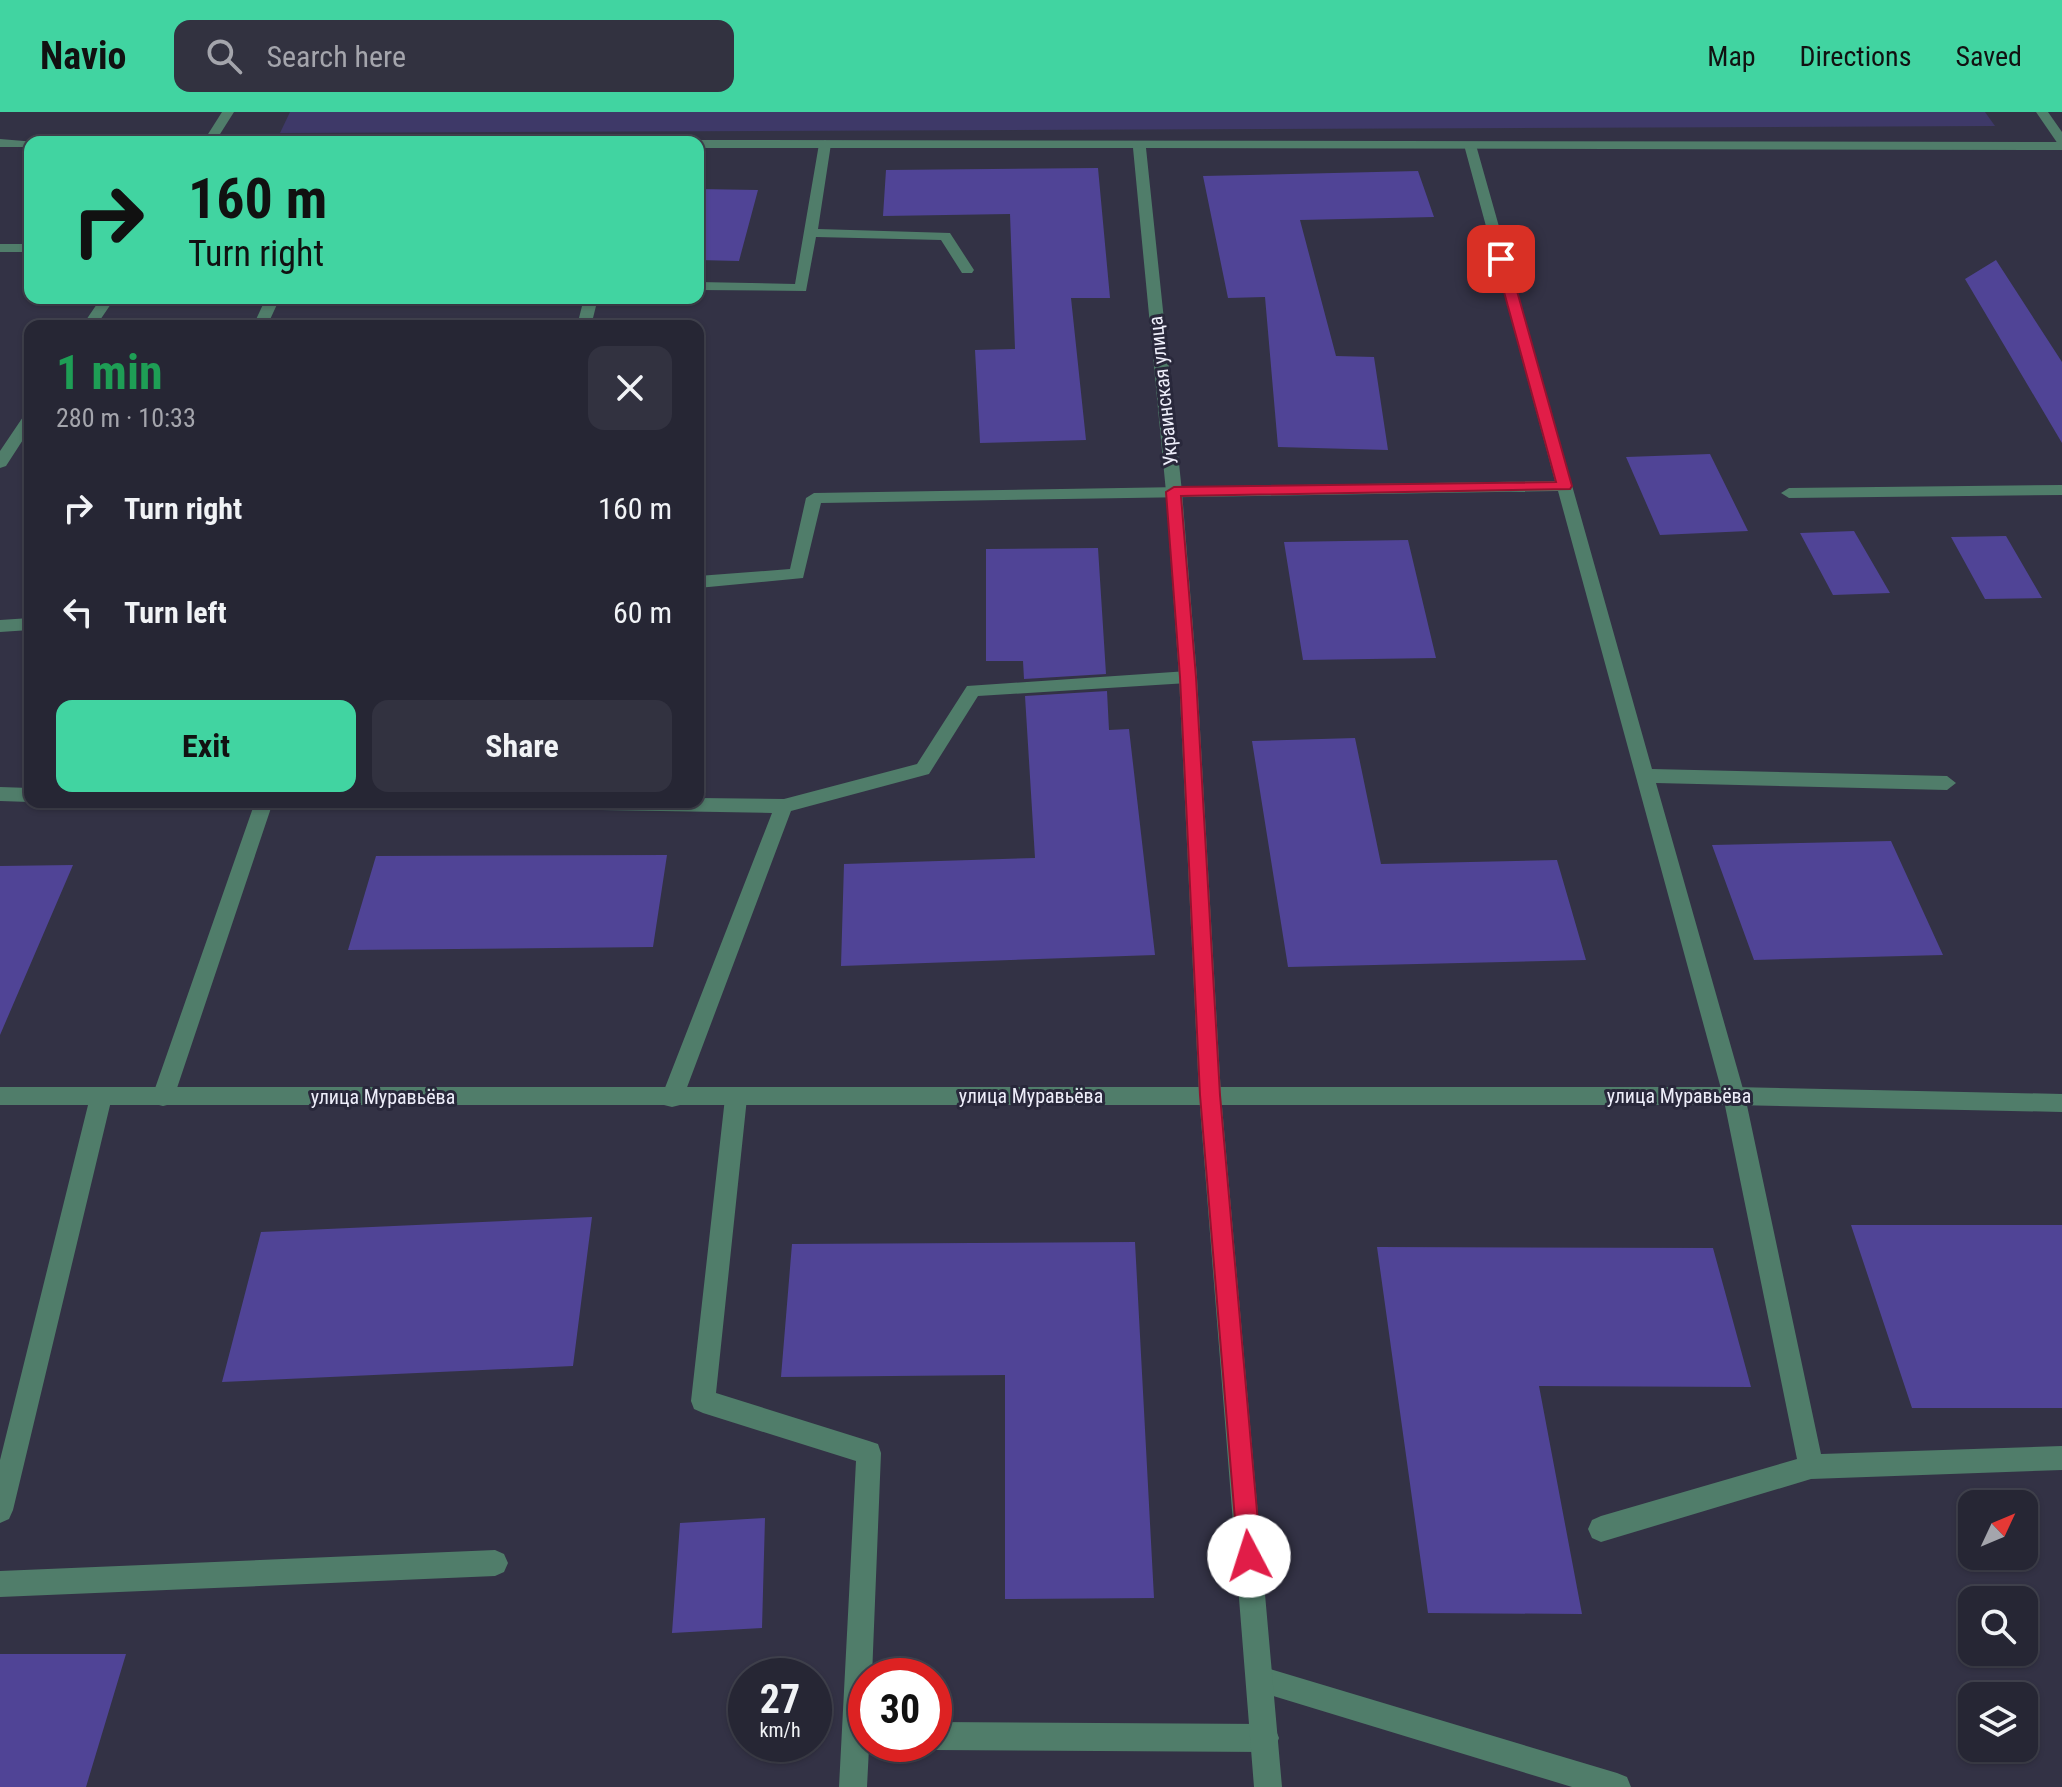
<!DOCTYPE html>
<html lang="en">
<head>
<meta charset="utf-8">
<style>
  :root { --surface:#262634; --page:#323240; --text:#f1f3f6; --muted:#a4a5ac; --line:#42434f; --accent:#41d4a1 }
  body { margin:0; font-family:"Roboto Condensed",sans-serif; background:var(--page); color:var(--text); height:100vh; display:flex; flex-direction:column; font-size:30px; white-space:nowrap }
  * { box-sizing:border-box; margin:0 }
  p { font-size:26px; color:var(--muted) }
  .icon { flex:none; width:44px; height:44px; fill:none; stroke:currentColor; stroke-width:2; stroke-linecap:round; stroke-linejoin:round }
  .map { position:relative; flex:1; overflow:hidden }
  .sheet { position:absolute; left:24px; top:208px; width:680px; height:488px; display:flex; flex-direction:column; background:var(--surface); border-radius:16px; box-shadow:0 2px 6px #0004,0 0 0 2px var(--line) }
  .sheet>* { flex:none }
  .banner { position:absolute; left:24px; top:24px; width:680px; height:168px; border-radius:16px; box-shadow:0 2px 6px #0004,0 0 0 2px var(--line); background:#41d4a1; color:#111; overflow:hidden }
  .needle { width:52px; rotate:46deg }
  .buttons { position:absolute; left:1958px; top:1378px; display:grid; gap:16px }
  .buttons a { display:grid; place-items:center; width:80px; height:80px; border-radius:16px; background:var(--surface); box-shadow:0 2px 6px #0004,0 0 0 2px var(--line); font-size:40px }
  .speed { position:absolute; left:728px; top:1546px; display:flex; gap:16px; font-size:40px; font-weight:700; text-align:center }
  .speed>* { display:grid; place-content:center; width:104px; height:104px; border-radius:50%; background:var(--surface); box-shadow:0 2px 6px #0004,0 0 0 2px var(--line); line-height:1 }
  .speed small { font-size:20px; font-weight:400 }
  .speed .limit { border:12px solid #d22; background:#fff; color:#111 }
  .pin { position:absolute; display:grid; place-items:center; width:68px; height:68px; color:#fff; margin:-34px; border-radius:16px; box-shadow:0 4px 12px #0006 }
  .me { position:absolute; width:88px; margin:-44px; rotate:355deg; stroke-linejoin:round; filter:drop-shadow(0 0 6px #0008) }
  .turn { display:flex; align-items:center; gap:28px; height:168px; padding:0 32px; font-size:36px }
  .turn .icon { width:104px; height:104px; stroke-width:2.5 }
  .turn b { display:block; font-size:56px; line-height:68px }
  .round { display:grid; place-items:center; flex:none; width:84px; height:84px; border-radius:16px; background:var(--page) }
  .head { display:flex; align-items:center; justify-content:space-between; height:136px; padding:0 32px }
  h1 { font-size:48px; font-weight:700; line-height:60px; color:#1e9e55 }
  .cta { display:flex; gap:16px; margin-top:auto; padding:16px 32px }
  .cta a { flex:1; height:92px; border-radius:16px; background:var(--accent); color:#111; font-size:32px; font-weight:700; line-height:92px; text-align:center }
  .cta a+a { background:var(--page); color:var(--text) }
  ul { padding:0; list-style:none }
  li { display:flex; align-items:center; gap:24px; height:104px; padding:0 32px }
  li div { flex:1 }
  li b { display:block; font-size:30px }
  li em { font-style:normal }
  header { display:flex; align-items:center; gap:48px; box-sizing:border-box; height:112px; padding:0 40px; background:var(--accent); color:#111 }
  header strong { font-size:38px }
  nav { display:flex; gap:44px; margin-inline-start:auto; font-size:28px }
  .search { width:560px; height:72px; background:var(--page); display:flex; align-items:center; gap:20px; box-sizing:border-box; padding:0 28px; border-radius:16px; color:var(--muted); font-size:30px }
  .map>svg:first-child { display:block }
</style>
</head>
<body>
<header>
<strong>Navio</strong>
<div class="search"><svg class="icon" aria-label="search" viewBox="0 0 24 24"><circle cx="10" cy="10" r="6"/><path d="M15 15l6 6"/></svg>Search here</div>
<nav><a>Map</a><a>Directions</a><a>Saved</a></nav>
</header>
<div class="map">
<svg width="2062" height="1675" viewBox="0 0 2062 1675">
  <rect width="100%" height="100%" fill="#333245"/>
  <path fill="#3e3968" d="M 290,0 L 1985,0 L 1995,14 L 280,21 Z"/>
  <path fill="#504496" d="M 1098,56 L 1110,186 L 1071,186 L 1086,328 L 980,331 L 975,238 L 1015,237 L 1010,102 L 883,104 L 886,58 Z
    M 1418,59 L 1434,105 L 1300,108 L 1336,244 L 1374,245 L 1388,338 L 1278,335 L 1265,185 L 1228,186 L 1203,64 Z
    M 698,77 L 758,78 L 739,149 L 698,148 Z
    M 1996,148 L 2062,250 L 2062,331 L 1965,167 Z
    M 1710,342 L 1748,419 L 1660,423 L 1626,345 Z
    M 1854,419 L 1890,481 L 1833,483 L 1800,421 Z
    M 2006,424 L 2042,486 L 1985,487 L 1951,425 Z
    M 1408,428 L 1436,546 L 1303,548 L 1284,430 Z
    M 1098,436 L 1106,562 L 1024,567 L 1023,549 L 986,549 L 986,437 Z
    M 1107,579 L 1109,618 L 1129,617 L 1155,843 L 841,854 L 844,752 L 1035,746 L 1025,584 Z
    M 1355,626 L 1381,752 L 1557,748 L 1586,848 L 1288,855 L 1252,629 Z
    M 1891,729 L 1943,843 L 1754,848 L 1712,733 Z
    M 667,743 L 653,835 L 348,838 L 376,744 Z
    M 73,753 L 0,923 L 0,754 Z
    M 592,1105 L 573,1254 L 222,1270 L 261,1120 Z
    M 1851,1113 L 2062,1113 L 2062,1296 L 1912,1296 Z
    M 1135,1130 L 1154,1486 L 1005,1487 L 1005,1263 L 781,1265 L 792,1132 Z
    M 1377,1135 L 1713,1136 L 1751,1275 L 1539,1274 L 1582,1502 L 1428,1501 Z
    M 765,1406 L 762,1516 L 672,1521 L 680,1411 Z
    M 0,1542 L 126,1542 L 86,1675 L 0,1675 Z"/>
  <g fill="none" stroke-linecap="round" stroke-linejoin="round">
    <path fill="#507d6a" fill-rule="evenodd" d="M 222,0 L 234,0 L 215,30 L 203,30 Z
      M 825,28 L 831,32 L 818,117 L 950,121 L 974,158 L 972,161 L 962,161 L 941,128 L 816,125 L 806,179 L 698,178 L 698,170 L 795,172 L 819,32 Z
      M 1466,30 L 1476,33 L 1652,657 L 1947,664 L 1956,671 L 1947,678 L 1656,671 L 1745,984 L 1821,1342 L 2062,1334 L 2062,1358 L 1811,1367 L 1601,1430 L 1592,1426 L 1588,1417 L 1592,1408 L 1601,1404 L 1797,1347 L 1723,984 L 1558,379 L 821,391 L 803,466 L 698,476 L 698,464 L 790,457 L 806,386 L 814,381 L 1555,369 L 1464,33 Z
      M 0,132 L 30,132 L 30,140 L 0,140 Z
      M 101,186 L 115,186 L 96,214 L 82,214 Z
      M 266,186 L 280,186 L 267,214 L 253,214 Z
      M 584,186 L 598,186 L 591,214 L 577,214 Z
      M 30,300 L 30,317 L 6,354 L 0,356 L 0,339 L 25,302 Z
      M 2062,373 L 2062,383 L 1789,386 L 1781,381 L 1789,376 Z
      M 30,506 L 30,518 L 0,520 L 0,508 Z
      M 1188,559 L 1197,565 L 1188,571 L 978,584 L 929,662 L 791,699 L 683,986 L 680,993 L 672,995 L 664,993 L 661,986 L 772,701 L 542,697 L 533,690 L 698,690 L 698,686 L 784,687 L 917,652 L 967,574 Z
      M 0,675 L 30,676 L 30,690 L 0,689 Z
      M 255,690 L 273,690 L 174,985 L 171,992 L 163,994 L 155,992 L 152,985 Z
      M 736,977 L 744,979 L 747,986 L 716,1281 L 869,1329 L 878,1332 L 881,1341 L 872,1564 L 866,1564 L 866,1632 L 876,1632 L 869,1636 L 867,1675 L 839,1675 L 856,1349 L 703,1301 L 694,1297 L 691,1289 L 725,986 L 728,979 Z
      M 1260,1554 L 1617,1661 L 1627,1665 L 1631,1675 L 1572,1675 L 1260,1580 L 1251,1576 L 1247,1567 L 1251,1558 Z
      M 934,1610 L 1265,1612 L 1275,1616 L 1279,1626 L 1275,1636 L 1265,1640 L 934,1638 L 924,1632 L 934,1632 Z"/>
    <path fill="#507d6a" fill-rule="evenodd" d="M 0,27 L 36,30 L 30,30 L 30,35 L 0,35 Z
      M 698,28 L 2062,30 L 2062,38 L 1146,36 L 1182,380 L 1197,565 L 1221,983 L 1282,1675 L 1254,1675 L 1199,983 L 1179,565 L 1166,380 L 1133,36 L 698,36 L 698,30 L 693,30 Z
      M 101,976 L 109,978 L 112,985 L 13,1398 L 9,1407 L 0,1411 L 0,1348 L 90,985 L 93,978 Z
      M 495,1438 L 504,1442 L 508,1451 L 504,1460 L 495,1464 L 0,1485 L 0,1459 Z"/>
    <path fill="#507d6a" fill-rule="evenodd" d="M 2036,0 L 2048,0 L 2062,20 L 2062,33 L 2058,32 Z
      M 0,975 L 1734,975 L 2062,982 L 2062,1000 L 1734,993 L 0,993 Z"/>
  </g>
  <path fill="#e11d48" stroke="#92132f" stroke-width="2" d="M 1501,143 L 1508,147 L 1572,374 L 1570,377 L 1181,384 L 1196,565 L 1220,983 L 1261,1444 L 1258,1452 L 1249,1456 L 1241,1452 L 1238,1444 L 1200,983 L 1180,565 L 1166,380 L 1174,375 L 1556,370 L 1495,147 Z"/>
  <g text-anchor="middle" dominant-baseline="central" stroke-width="6" stroke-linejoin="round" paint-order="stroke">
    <g font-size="20" fill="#eeeefa" stroke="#29283b">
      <text transform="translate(1163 279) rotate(-96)">Украинская улица</text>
      <text x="1031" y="984">улица Муравьёва</text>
      <text x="1679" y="984">улица Муравьёва</text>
      <text x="383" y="985">улица Муравьёва</text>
    </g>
  </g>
</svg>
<div class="buttons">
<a><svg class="needle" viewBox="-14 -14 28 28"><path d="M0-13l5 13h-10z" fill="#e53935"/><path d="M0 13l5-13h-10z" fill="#a4a5ac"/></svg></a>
<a><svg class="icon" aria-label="search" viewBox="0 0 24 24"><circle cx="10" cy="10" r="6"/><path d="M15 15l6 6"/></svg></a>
<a><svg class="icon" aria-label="layers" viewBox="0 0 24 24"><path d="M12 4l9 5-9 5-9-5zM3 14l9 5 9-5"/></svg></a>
</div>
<div class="speed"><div>27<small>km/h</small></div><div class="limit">30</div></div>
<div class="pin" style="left:1501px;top:147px;background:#d93025"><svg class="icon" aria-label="arrive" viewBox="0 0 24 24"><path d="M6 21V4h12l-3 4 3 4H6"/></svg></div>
<svg class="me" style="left:1249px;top:1444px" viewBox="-20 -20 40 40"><circle r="19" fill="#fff"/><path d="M0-13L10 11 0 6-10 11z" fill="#e11d48"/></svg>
<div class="banner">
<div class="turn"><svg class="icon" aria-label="right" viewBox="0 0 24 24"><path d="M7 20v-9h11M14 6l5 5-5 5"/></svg><div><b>160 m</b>Turn right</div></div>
</div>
<section class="sheet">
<div class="head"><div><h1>1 min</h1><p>280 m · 10:33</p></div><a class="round"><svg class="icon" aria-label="close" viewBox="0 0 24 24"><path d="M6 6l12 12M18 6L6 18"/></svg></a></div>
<ul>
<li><svg class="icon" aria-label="right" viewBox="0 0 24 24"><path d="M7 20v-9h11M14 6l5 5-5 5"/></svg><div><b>Turn right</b></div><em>160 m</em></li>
<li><svg class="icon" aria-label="left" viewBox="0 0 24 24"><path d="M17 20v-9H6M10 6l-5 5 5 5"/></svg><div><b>Turn left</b></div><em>60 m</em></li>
</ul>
<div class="cta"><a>Exit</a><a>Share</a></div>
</section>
</div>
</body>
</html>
